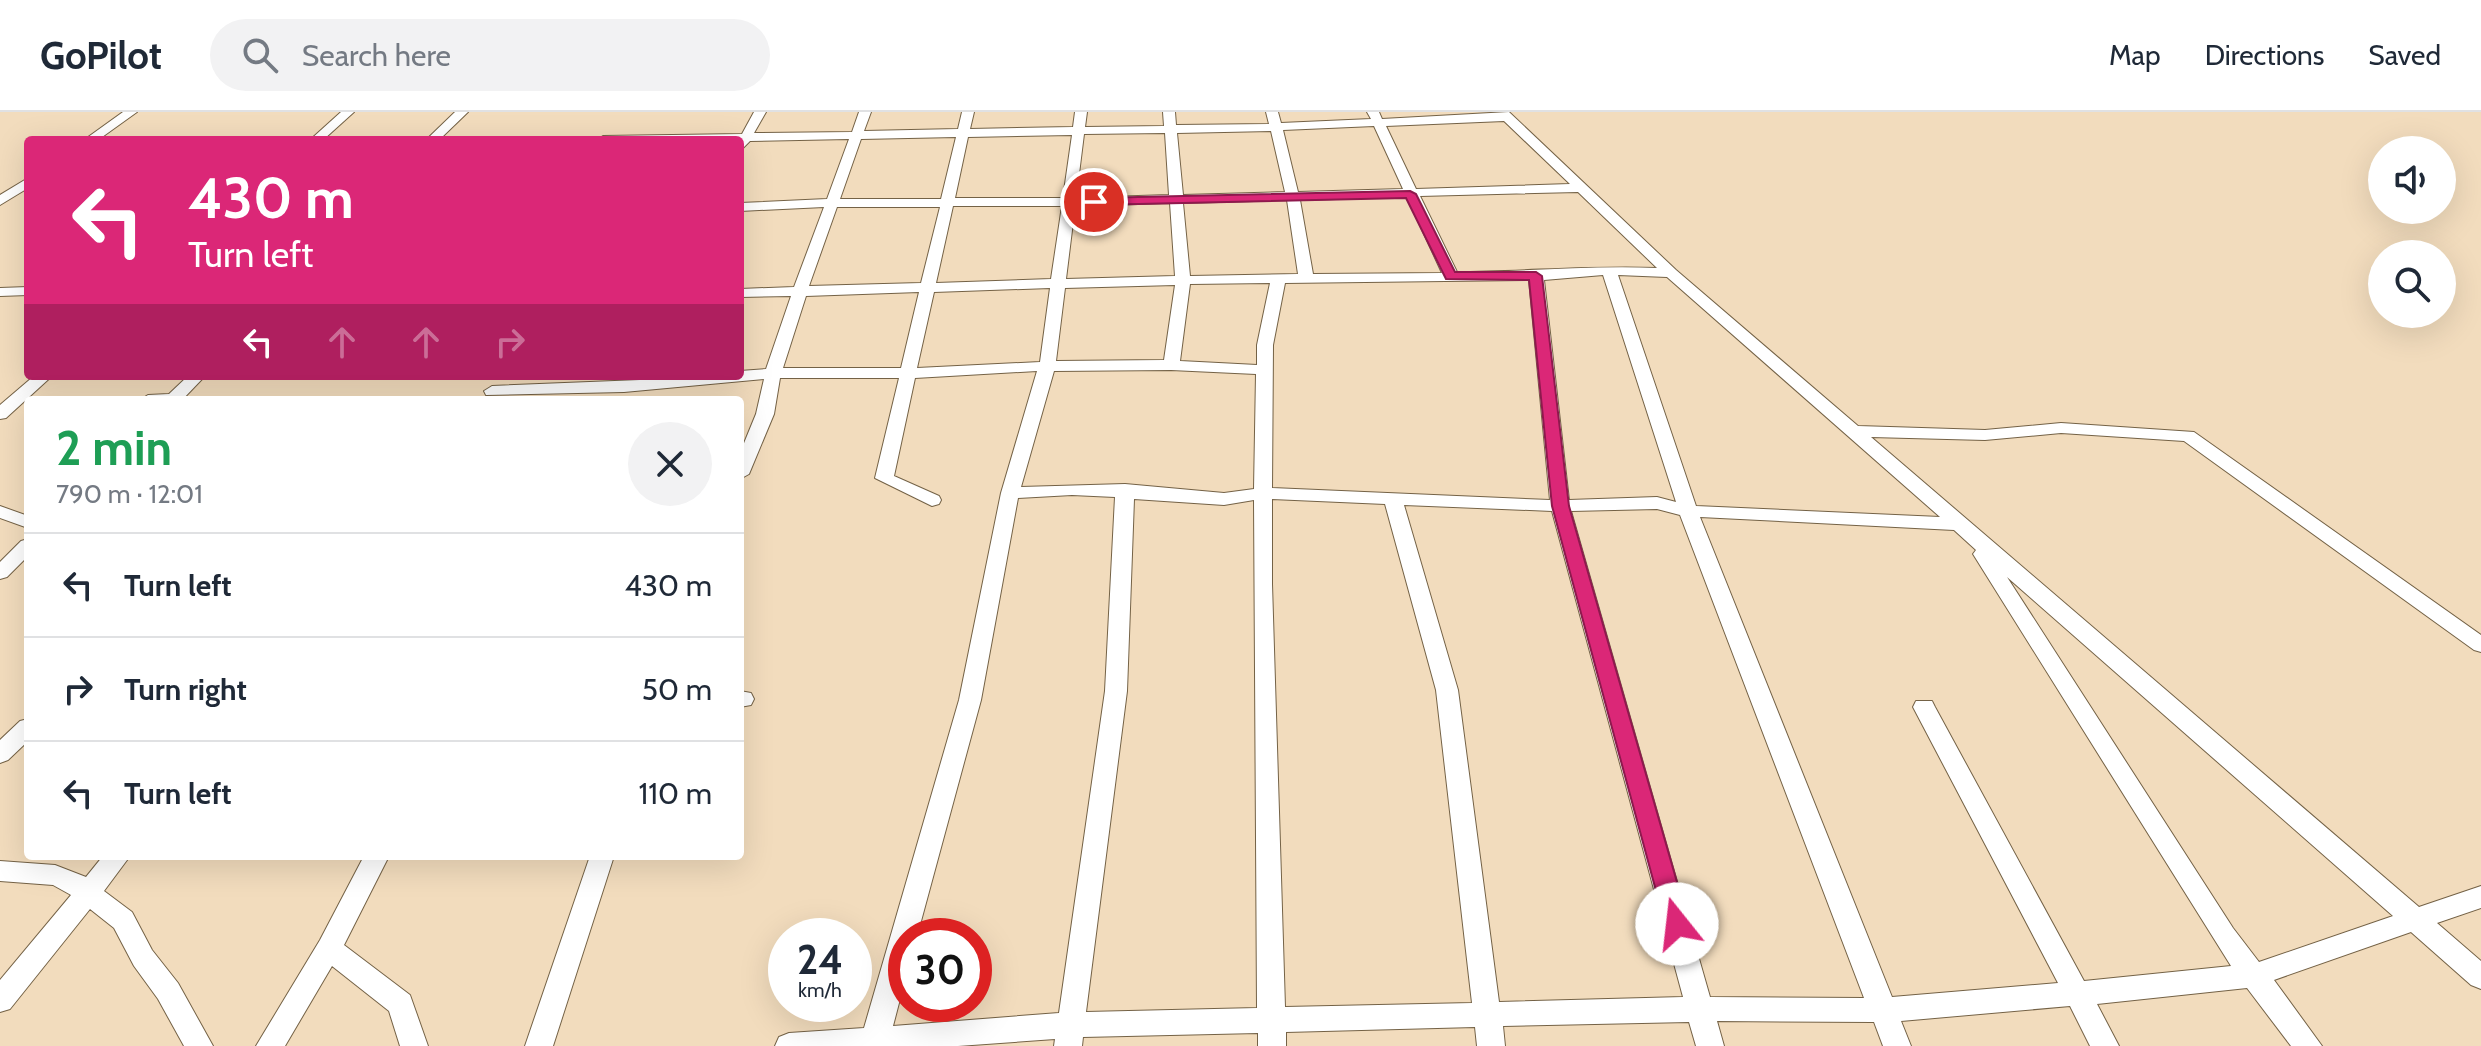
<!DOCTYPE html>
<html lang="en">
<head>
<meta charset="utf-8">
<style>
  :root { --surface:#fff; --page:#f2f2f3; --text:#1f2937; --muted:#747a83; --line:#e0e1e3 }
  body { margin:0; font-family:Cabin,sans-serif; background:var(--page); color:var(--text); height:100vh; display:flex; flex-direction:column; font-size:30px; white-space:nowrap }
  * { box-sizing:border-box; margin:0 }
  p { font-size:26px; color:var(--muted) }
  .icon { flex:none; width:44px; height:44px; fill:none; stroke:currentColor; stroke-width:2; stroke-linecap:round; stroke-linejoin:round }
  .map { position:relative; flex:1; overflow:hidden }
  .details { position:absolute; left:24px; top:284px; width:720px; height:464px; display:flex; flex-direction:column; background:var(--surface); border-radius:8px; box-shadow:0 8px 32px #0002 }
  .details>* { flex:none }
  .guide { position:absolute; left:24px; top:24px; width:720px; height:244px; border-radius:8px; box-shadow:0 8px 32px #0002; background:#db2777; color:#fff; overflow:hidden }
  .buttons { position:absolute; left:2368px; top:24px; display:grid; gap:16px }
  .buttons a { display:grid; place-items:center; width:88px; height:88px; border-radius:50%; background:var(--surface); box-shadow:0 8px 32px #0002; font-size:40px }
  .speed { position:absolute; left:768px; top:806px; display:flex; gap:16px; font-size:40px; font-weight:700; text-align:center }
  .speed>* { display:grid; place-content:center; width:104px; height:104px; border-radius:50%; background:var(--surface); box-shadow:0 8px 32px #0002; line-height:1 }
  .speed small { font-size:20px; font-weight:400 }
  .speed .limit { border:12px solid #d22; background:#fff; color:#111 }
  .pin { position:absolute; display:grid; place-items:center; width:68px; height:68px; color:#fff; margin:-34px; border:4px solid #fff; border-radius:50%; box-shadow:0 2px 8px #0007 }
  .me { position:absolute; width:88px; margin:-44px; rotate:344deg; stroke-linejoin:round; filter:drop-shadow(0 0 6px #0008) }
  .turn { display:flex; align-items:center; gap:28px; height:168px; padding:0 32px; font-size:36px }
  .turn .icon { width:104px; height:104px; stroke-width:2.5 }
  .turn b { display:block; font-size:56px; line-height:68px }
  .lanes { display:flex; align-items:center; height:76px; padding:0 32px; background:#0003; justify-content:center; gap:40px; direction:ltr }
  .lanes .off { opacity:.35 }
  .round { display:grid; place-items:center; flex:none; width:84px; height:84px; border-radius:42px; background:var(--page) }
  .headline { display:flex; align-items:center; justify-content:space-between; height:136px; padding:0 32px }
  h1 { font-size:48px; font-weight:700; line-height:60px; color:#1e9e55 }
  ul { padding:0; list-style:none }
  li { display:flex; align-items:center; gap:24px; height:104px; padding:0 32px; border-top:2px solid var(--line) }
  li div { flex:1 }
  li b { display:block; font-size:30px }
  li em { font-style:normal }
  header { display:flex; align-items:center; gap:48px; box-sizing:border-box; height:112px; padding:0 40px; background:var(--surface); border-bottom:2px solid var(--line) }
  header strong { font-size:38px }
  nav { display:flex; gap:44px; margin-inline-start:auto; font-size:28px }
  .search { width:560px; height:72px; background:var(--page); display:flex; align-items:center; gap:20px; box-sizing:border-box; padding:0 28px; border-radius:44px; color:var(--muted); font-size:30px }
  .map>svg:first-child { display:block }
</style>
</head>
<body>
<header>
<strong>GoPilot</strong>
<div class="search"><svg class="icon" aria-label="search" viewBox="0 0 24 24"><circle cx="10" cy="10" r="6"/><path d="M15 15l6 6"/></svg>Search here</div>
<nav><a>Map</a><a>Directions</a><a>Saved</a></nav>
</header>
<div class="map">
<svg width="2481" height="934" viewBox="0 0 2481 934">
  <rect width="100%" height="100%" fill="#f2dcbd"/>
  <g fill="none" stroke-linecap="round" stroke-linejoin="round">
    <g stroke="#746246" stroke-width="2">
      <path id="street" d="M 123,0 L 137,0 L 98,28 L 84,28 Z
        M 341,0 L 354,0 L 323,28 L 310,28 Z
        M 455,0 L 468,0 L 439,28 L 426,28 Z
        M 754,0 L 766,0 L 754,21 L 852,20 L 859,0 L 871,0 L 864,19 L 958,17 L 962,0 L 974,0 L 970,17 L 1073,15 L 1075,0 L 1087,0 L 1085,15 L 1164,14 L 1163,0 L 1175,0 L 1176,13 L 1269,12 L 1266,0 L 1278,0 L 1281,11 L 1371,7 L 1367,0 L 1379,0 L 1382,7 L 1509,0 L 1676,158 L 1858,314 L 1985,318 L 2061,311 L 2194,320 L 2481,523 L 2481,540 L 2474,538 L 2184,329 L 2061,321 L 1985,328 L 1871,325 L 2419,795 L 2481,774 L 2481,796 L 2437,811 L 2481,849 L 2481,877 L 2471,873 L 2411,820 L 2274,868 L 2322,934 L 2291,934 L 2247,876 L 2097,892 L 2119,934 L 2090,934 L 2070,894 L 1901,909 L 1911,934 L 1883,934 L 1874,910 L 1717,909 L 1724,934 L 1696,934 L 1689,910 L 1503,914 L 1505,934 L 1477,934 L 1475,915 L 1286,920 L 1286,934 L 1258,934 L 1258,921 L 1083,925 L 1082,934 L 1054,934 L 1055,927 L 958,934 L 775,934 L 779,925 L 789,921 L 864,916 L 959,588 L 1001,381 L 1037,259 L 915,266 L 894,364 L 939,384 L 941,388 L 939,392 L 932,394 L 875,366 L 899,266 L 780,266 L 774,302 L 749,362 L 740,367 L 740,341 L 756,302 L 764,267 L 624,280 L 486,283 L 484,279 L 492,274 L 740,264 L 740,259 L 766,257 L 791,184 L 740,185 L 740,177 L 794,175 L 824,95 L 740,99 L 740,91 L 827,87 L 849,27 L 750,29 L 740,39 L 740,28 L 597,28 L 603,24 L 742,22 ZM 1504,9 L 1570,72 L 1416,77 L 1386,14 ZM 1374,14 L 1403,77 L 1298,80 L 1283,18 ZM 1271,19 L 1285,80 L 1183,83 L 1177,21 ZM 1165,21 L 1169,83 L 1076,86 L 1084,22 ZM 1072,23 L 1063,86 L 955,86 L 968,25 ZM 956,25 L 941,87 L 840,87 L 861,27 ZM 1578,80 L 1657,156 C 1591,153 1524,160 1457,160 L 1420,84 ZM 1407,85 L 1442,161 L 1313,162 L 1300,88 ZM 1287,88 L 1298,162 L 1190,164 L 1183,91 ZM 1170,91 L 1175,164 L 1066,167 L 1075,94 ZM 953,94 L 1062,94 L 1051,167 L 936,171 ZM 837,95 L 940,95 L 921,171 L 809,174 ZM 1603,163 L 1676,390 L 1657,385 L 1569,388 L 1544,168 ZM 1618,163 L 1667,165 L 1940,405 L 1696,394 ZM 1529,168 L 1550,388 L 1272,376 L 1273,233 L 1285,171 ZM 1270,171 L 1257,233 L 1257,253 L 1180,249 L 1190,172 ZM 1175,173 L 1164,248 L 1056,249 L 1065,176 ZM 1050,176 L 1040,250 L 917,256 L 934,180 ZM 919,180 L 901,256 L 783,256 L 806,184 ZM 1171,258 L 1256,262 L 1254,377 L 1224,381 L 1125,372 L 1021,375 L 1054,259 ZM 1072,383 L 1115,385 L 1105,579 L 1059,901 L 893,914 L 906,864 L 906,824 L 917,824 L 981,588 L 1018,386 ZM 1134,387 L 1224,393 L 1254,388 L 1257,896 L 1086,900 L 1127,579 ZM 1272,387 L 1385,392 L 1436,578 L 1472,891 L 1285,895 L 1272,472 ZM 1404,393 L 1552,399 L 1683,885 L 1499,890 L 1458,578 ZM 1657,397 L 1680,403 L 1864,886 L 1710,885 L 1571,399 ZM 1700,405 L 1954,418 L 1976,438 L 1973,442 L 2231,854 L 2084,869 L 1935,595 L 1932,589 L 1916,589 L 1913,595 L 2058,871 L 1892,885 ZM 2007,465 L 2393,804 L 2259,850 L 2233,816 Z
        M 28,66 L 28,76 L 0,93 L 0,83 Z
        M 28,175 L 28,183 L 0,184 L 0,176 Z
        M 34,264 L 52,264 L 6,306 L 0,307 L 0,293 Z
        M 188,264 L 205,264 L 182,288 L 140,288 L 148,283 L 169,282 Z
        M 0,394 L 28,404 L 28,416 L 0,406 Z
        M 28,427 L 28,444 L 7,465 L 0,467 L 0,450 L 21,429 Z
        M 740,579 L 751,581 L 754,587 L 751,593 L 740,595 Z
        M 28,607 L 28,629 L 8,648 L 0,651 L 0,628 L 20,609 Z
        M 103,744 L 130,744 L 104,779 L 132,800 L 152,838 L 178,871 L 213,934 L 184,934 L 158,887 L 134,854 L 114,816 L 90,797 L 10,897 L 0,900 L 0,868 L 71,783 L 53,773 L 0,769 L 0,749 L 55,753 L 86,765 Z
        M 364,744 L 389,744 L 344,833 L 410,883 L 428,934 L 400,934 L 389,899 L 332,854 L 285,934 L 256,934 L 320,828 Z
        M 590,744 L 614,744 L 553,934 L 525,934 Z"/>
    </g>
    <use href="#street" fill="#fff" fill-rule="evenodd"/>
  </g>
  <path fill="#db2777" stroke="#8e194d" stroke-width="2" d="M 1410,79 L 1416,82 L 1455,160 L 1536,160 L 1542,164 L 1569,394 L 1689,812 L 1686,819 L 1677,822 L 1669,819 L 1665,812 L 1552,394 L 1529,168 L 1446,167 L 1406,86 L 1094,93 L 1088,90 L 1094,86 Z"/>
</svg>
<div class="buttons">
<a><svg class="icon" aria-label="sound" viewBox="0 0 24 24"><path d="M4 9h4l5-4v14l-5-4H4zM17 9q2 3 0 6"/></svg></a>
<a><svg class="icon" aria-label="search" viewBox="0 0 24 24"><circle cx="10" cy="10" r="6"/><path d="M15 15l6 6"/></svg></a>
</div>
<div class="speed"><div>24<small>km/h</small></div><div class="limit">30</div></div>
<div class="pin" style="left:1094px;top:90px;background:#d93025"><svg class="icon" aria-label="arrive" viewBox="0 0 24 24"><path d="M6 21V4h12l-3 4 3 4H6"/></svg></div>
<svg class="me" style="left:1677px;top:812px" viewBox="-20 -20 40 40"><circle r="19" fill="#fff"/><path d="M0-13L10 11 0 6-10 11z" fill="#db2777"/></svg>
<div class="guide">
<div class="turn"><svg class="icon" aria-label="left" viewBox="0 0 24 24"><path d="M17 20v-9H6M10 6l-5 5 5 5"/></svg><div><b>430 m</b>Turn left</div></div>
<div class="lanes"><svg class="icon" aria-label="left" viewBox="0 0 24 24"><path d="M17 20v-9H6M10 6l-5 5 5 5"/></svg><svg class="icon off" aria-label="ahead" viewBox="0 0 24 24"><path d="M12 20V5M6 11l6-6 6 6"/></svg><svg class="icon off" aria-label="ahead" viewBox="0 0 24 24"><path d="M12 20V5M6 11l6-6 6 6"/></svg><svg class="icon off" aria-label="right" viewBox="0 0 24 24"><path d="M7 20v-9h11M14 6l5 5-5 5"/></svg></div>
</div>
<section class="details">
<div class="headline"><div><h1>2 min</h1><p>790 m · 12:01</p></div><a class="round"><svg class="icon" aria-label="close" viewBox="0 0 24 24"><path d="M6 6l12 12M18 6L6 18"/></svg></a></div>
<ul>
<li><svg class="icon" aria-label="left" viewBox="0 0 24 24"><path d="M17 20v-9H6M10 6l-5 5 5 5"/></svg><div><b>Turn left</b></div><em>430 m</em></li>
<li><svg class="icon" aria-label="right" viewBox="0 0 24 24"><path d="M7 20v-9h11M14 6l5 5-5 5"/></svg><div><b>Turn right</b></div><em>50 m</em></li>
<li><svg class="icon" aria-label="left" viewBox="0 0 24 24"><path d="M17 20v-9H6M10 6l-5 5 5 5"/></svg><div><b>Turn left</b></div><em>110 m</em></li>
</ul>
</section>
</div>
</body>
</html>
